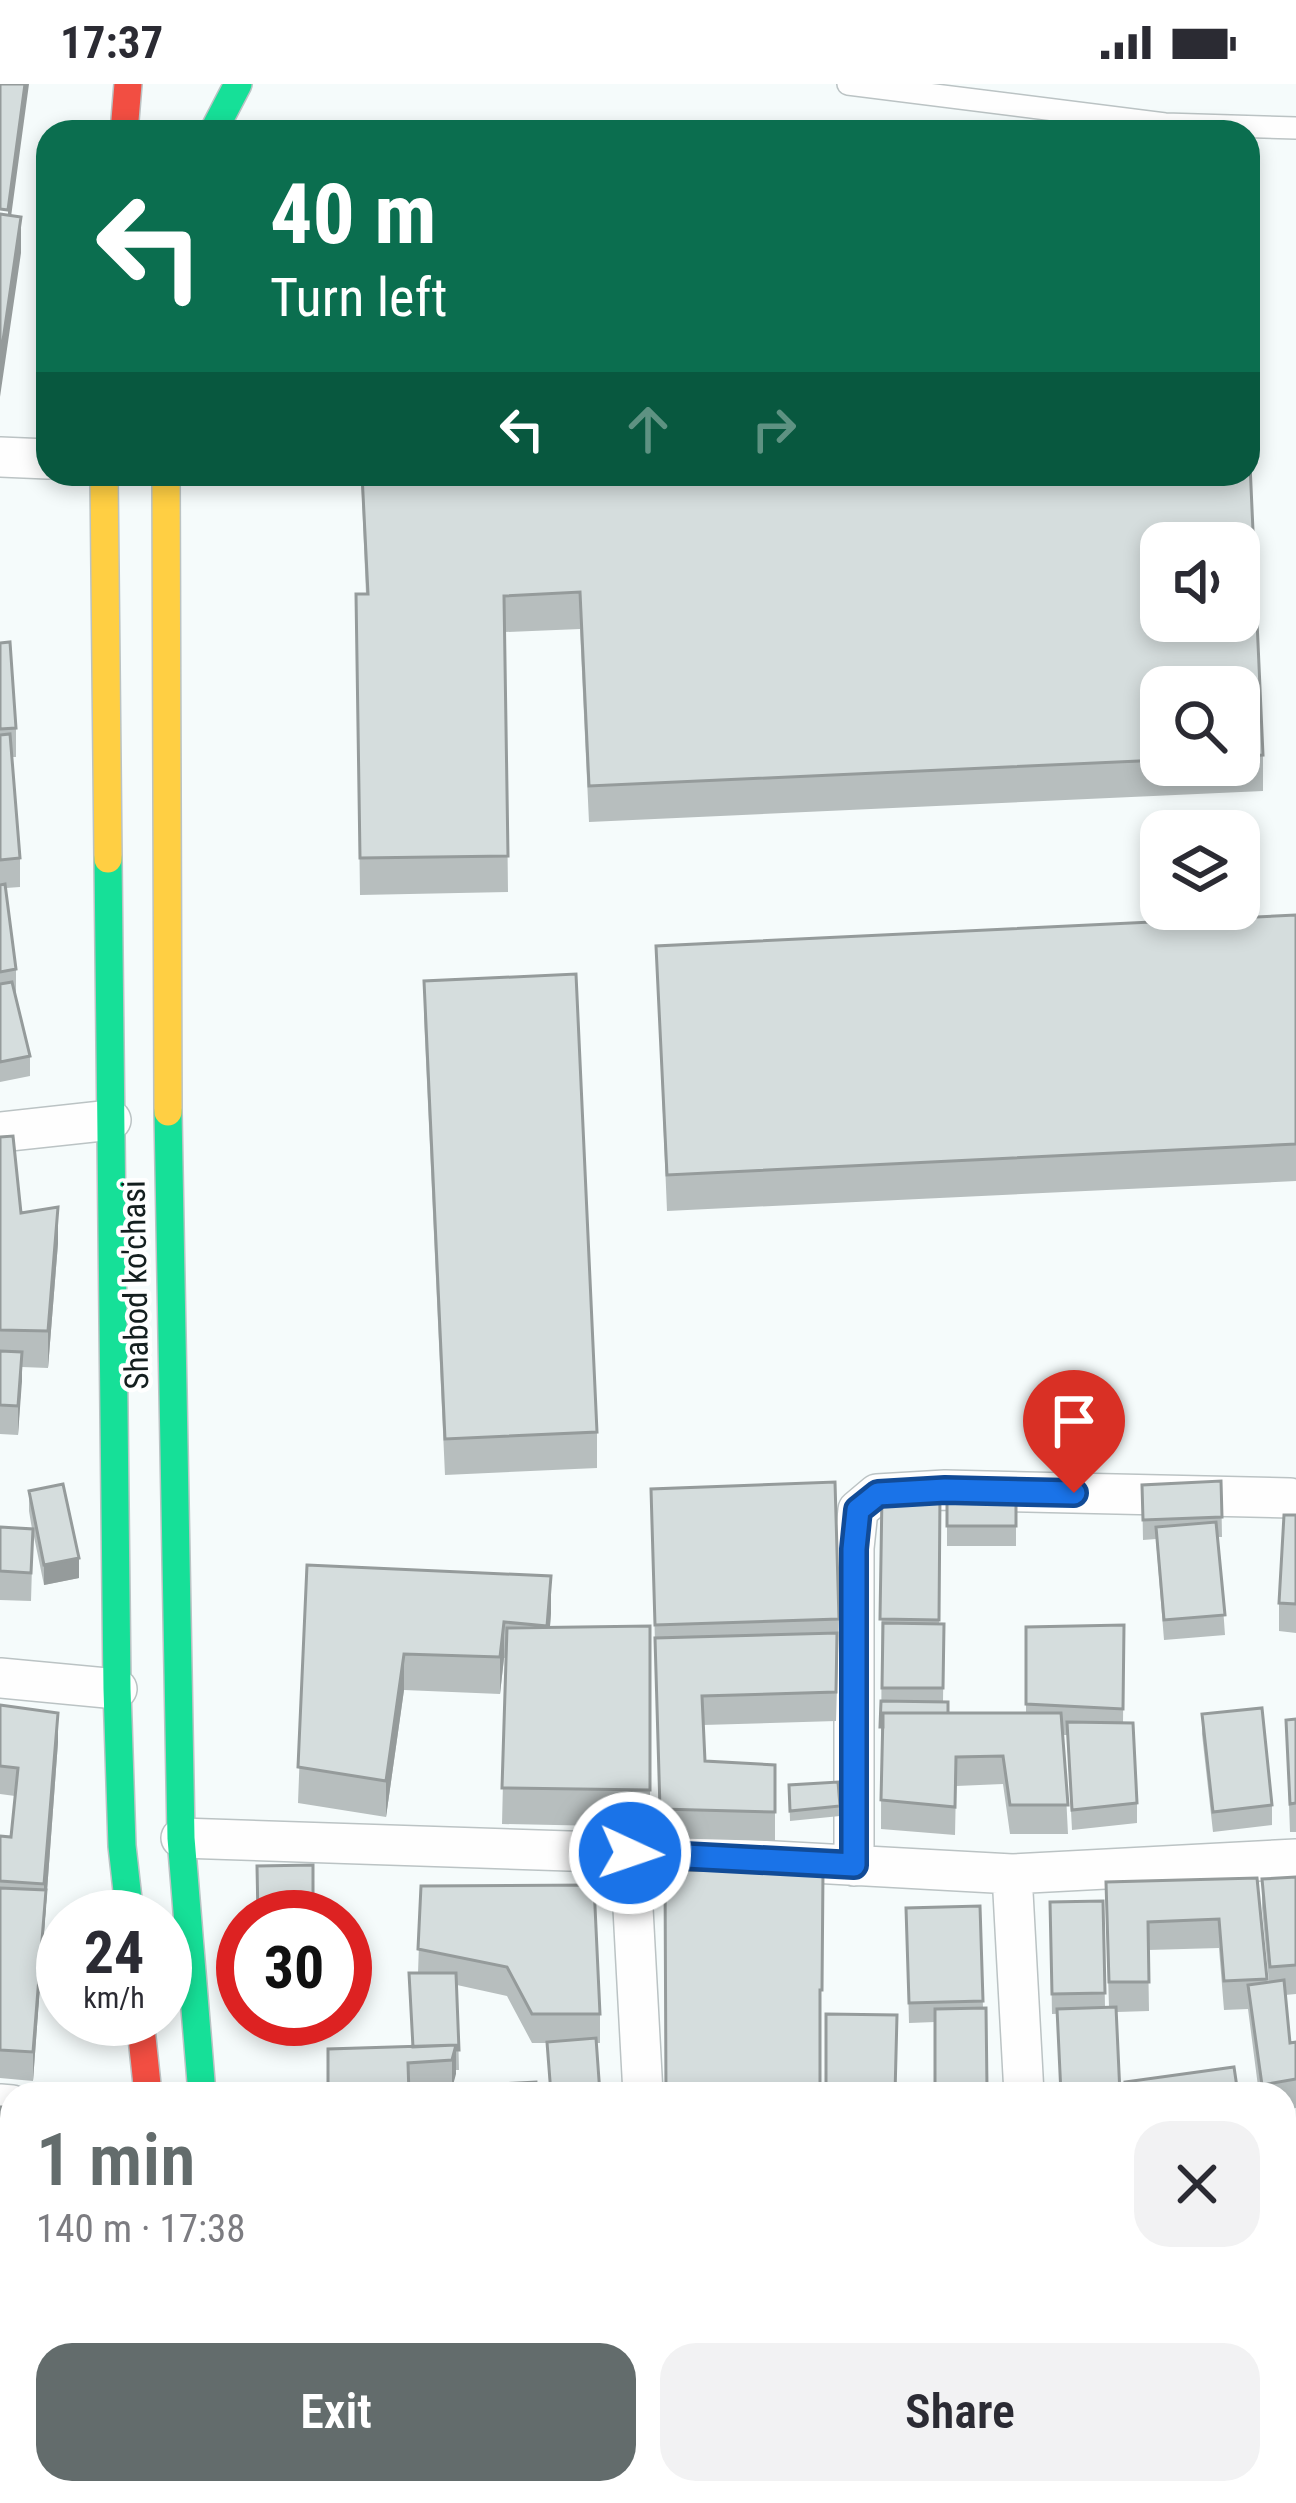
<!DOCTYPE html>
<html lang="en">
<head>
<meta charset="utf-8">
<style>
  :root { --surface:#fff; --page:#f2f2f3; --text:#2b2b33; --muted:#7c7c81; --accent:#636c6c }
  body { margin:0; font-family:"Roboto Condensed",sans-serif; background:var(--page); color:var(--text); height:100vh; display:flex; flex-direction:column; font-size:45px; white-space:nowrap }
  * { box-sizing:border-box; margin:0 }
  p { font-size:39px; color:var(--muted) }
  .icon { flex:none; width:66px; height:66px; fill:none; stroke:currentColor; stroke-width:2; stroke-linecap:round; stroke-linejoin:round }
  .map { position:relative; flex:1; overflow:hidden }
  .drawer { position:absolute; left:0px; top:1998px; width:1296px; height:423px; display:flex; flex-direction:column; background:var(--surface); border-radius:36px 36px 0 0; box-shadow:0 6px 18px #0003 }
  .drawer>* { flex:none }
  .guide { position:absolute; left:36px; top:36px; width:1224px; height:366px; border-radius:36px; box-shadow:0 6px 18px #0003; background:#0b6e4f; color:#fff; overflow:hidden }
  .controls { position:absolute; left:1140px; top:438px; display:grid; gap:24px }
  .controls a { display:grid; place-items:center; width:120px; height:120px; border-radius:24px; background:var(--surface); box-shadow:0 6px 18px #0003; font-size:60px }
  .speed { position:absolute; left:36px; top:1806px; display:flex; gap:24px; font-size:60px; font-weight:700; text-align:center }
  .speed>* { display:grid; place-content:center; width:156px; height:156px; border-radius:50%; background:var(--surface); box-shadow:0 6px 18px #0003; line-height:1 }
  .speed small { font-size:30px; font-weight:400 }
  .speed .limit { border:18px solid #d22; background:#fff; color:#111 }
  .pin { position:absolute; display:grid; place-items:center; width:102px; height:102px; color:#fff; margin:-123px -51px; border-radius:50% 50% 50% 0; rotate:-45deg; box-shadow:0 0 12px #0007 }
  .pin .icon { rotate:45deg }
  .me { position:absolute; width:132px; margin:-66px; rotate:93deg; stroke-linejoin:round; filter:drop-shadow(0 0 9px #0008) }
  .turn { display:flex; align-items:center; gap:42px; height:252px; padding:0 36px; font-size:54px }
  .turn .icon { width:156px; height:156px; stroke-width:2.5 }
  .turn b { display:block; font-size:84px; line-height:102px }
  .lanes { display:flex; align-items:center; height:114px; padding:0 36px; background:#0003; justify-content:center; gap:60px; direction:ltr }
  .lanes .off { opacity:.35 }
  .round { display:grid; place-items:center; flex:none; width:126px; height:126px; border-radius:36px; background:var(--page) }
  .overview { display:flex; align-items:center; justify-content:space-between; height:204px; padding:0 36px }
  h1 { font-size:72px; font-weight:600; line-height:90px; color:var(--accent) }
  .cta { display:flex; gap:24px; margin-top:auto; padding:24px 36px }
  .cta a { flex:1; height:138px; border-radius:36px; background:var(--accent); color:#fff; font-size:48px; font-weight:600; line-height:138px; text-align:center }
  .cta a+a { background:var(--page); color:var(--text) }
  .status { display:flex; justify-content:space-between; align-items:center; height:84px; padding:0 60px; background:var(--surface); direction:ltr }
  .status svg { height:33px; fill:currentColor }
  .map>svg:first-child { display:block }
</style>
</head>
<body>
<div class="status"><b>17:37</b><svg viewBox="0 0 49 12"><path d="M0 12V9h3v3zM5 12V6h3v6zM10 12V3h3v9zM15 12V0h3v12zM26 1h20v11H26zM47 4h2v5h-2z"/></svg></div>
<div class="map">
<svg width="1296" height="2419" viewBox="0 0 1296 2419">
  <rect width="100%" height="100%" fill="#f5fbfb"/>
  <g fill="none" stroke-linecap="round" stroke-linejoin="round">
    <g stroke="#bbc3c4" stroke-width="24">
      <path id="lane" d="M 848,0 L 1165,40 L 1296,44"/>
    </g>
    <g stroke="#bbc3c4" stroke-width="42">
      <path id="street" d="M 0,373 L 48,375
        M 0,1048 L 111,1036
        M 0,1594 L 117,1605
        M 181,1754 L 630,1769 L 1012,1790 L 1296,1775
        M 630,1769 L 643,2010
        M 854,1782 L 854,1464 L 858,1426 L 877,1410 L 945,1406 L 1290,1414
        M 1012,1790 L 1024,2010
        M 0,2020 L 12,2021
        M 665,2409 L 666,2419
        M 1045,2409 L 1045,2419"/>
    </g>
    <g stroke="#bbc3c4" stroke-width="30">
      <path id="fast" d="M 213,48 L 238,0
        M 108,775 L 117,1605 L 122,1762 L 130,1833
        M 168,1028 L 181,1754 L 202,2010
        M 193,2409 L 195,2419
        M 248,2409 L 250,2419"/>
    </g>
    <g stroke="#bbc3c4" stroke-width="30">
      <path id="slow" d="M 104,390 L 108,775
        M 166,390 L 168,1028"/>
    </g>
    <g stroke="#bbc3c4" stroke-width="30">
      <path id="jam" d="M 124,48 L 128,0
        M 140,1935 L 148,2010"/>
    </g>
    <use href="#lane" stroke="#fefefe" stroke-width="21"/>
    <use href="#street" stroke="#fefefe" stroke-width="39"/>
    <use href="#fast" stroke="#16e098" stroke-width="27"/>
    <use href="#slow" stroke="#ffcf43" stroke-width="27"/>
    <use href="#jam" stroke="#f24e42" stroke-width="27"/>
  </g>
  <path fill="#b7bebe" fill-rule="evenodd" d="M 361,390 L 1248,390 L 1263,671 L 1263,707 L 589,738 L 580,545 L 505,548 L 508,808 L 360,811 L 356,510 L 366,510 ZM 1161,603 L 1239,603 L 1239,681 L 1161,681 Z
    M 0,559 L 16,644 L 16,673 L 12,673 L 20,774 L 20,803 L 6,804 L 16,885 L 16,914 L 30,972 L 30,992 L 0,998 Z
    M 1296,831 L 1296,1097 L 667,1127 L 656,862 Z
    M 424,897 L 597,1348 L 597,1384 L 445,1391 L 424,933 Z
    M 0,1053 L 21,1129 L 58,1159 L 48,1284 L 22,1283 L 18,1351 L 0,1350 Z
    M 1221,1397 L 1222,1453 L 1218,1453 L 1225,1551 L 1164,1556 L 1156,1455 L 1143,1456 L 1142,1401 Z
    M 947,1404 L 1016,1404 L 1016,1462 L 947,1462 Z
    M 651,1405 L 839,1535 L 836,1637 L 703,1641 L 705,1677 L 775,1681 L 775,1757 L 660,1754 Z
    M 29,1407 L 79,1494 L 44,1501 L 33,1448 L 31,1517 L 0,1516 L 0,1443 L 32,1445 L 29,1427 Z
    M 882,1410 L 940,1411 L 939,1540 L 944,1540 L 943,1618 L 948,1629 L 1026,1629 L 1026,1543 L 1124,1541 L 1123,1639 L 1137,1719 L 1137,1739 L 1072,1746 L 1067,1651 L 1063,1651 L 1068,1750 L 1010,1750 L 1003,1700 L 956,1702 L 955,1751 L 881,1745 Z
    M 1296,1431 L 1296,1549 L 1279,1547 L 1279,1519 Z
    M 307,1481 L 551,1529 L 550,1543 L 650,1542 L 650,1743 L 502,1740 L 506,1574 L 504,1574 L 500,1610 L 404,1606 L 386,1733 L 298,1719 Z
    M 0,1621 L 58,1658 L 33,1997 L 0,1994 L 0,1752 L 11,1753 L 15,1712 L 0,1710 Z
    M 1202,1630 L 1272,1721 L 1272,1741 L 1213,1748 L 1202,1650 Z
    M 1296,1635 L 1296,1748 L 1290,1748 L 1286,1636 Z
    M 789,1701 L 840,1722 L 840,1732 L 790,1737 Z
    M 1296,1793 L 1296,1910 L 1285,1911 L 1290,1959 L 1296,1958 L 1296,2024 L 1284,2026 L 1284,2010 L 1259,2010 L 1248,1925 L 1224,1926 L 1219,1864 L 1148,1866 L 1149,1927 L 1052,1930 L 1050,1818 L 1103,1817 L 1105,1923 L 1109,1923 L 1106,1826 L 1257,1794 L 1267,1899 L 1269,1898 L 1262,1824 L 1262,1795 Z
    M 421,1802 L 600,1930 L 600,1959 L 597,1959 L 600,2010 L 550,2010 L 547,1959 L 532,1959 L 507,1912 L 457,1901 L 459,1986 L 456,1986 L 452,2005 L 328,2010 L 412,1963 L 409,1889 L 418,1889 Z
    M 980,1822 L 983,1924 L 986,1924 L 987,2010 L 935,2010 L 935,1938 L 909,1939 L 906,1824 Z
    M 0,2023 L 12,2023 L 12,2409 L 48,2409 L 48,2419 L 0,2419 L 0,2402 L 11,2403 L 10,2293 L 0,2293 Z
    M 1296,2122 L 1296,2217 L 1292,2217 L 1285,2152 L 1285,2123 Z
    M 1296,2363 L 1296,2419 L 1275,2419 L 1274,2409 L 1284,2409 Z
    M 690,2409 L 802,2409 L 744,2415 L 745,2419 L 690,2419 Z
    M 1003,2409 L 1005,2419 L 845,2419 L 844,2410 Z"/>
  <path fill="#959b9b" d="M 25,0 L 29,0 L 8,155 L 8,126 Z
    M 21,133 L 21,169 L 0,313 L 0,277 Z
    M 58,1123 L 58,1159 L 48,1284 L 48,1247 Z
    M 22,1268 L 22,1297 L 18,1351 L 18,1322 Z
    M 79,1474 L 79,1494 L 44,1501 L 44,1481 Z
    M 551,1492 L 551,1529 L 547,1578 L 547,1542 Z
    M 504,1538 L 504,1574 L 500,1610 L 500,1573 Z
    M 404,1570 L 404,1606 L 386,1733 L 386,1697 Z
    M 58,1629 L 58,1658 L 33,1997 L 33,1968 L 44,1826 L 44,1800 Z
    M 456,1961 L 456,1990 L 452,2005 L 452,1976 Z
    M 953,2409 L 971,2409 L 962,2419 L 949,2419 L 949,2414 Z"/>
  <path fill="#d5dddd" stroke="#959b9b" stroke-width="3" fill-rule="evenodd" d="M 0,0 L 25,0 L 8,126 L 0,125 Z
    M 0,130 L 21,133 L 0,277 Z
    M 1248,335 L 1263,671 L 1239,672 L 1239,603 L 1161,603 L 1161,676 L 589,702 L 580,508 L 504,512 L 508,772 L 360,774 L 356,510 L 368,510 L 362,390 L 1248,390 ZM 1161,459 L 1239,459 L 1239,537 L 1161,537 Z
    M 10,558 L 16,644 L 0,645 L 0,559 Z
    M 10,650 L 20,774 L 0,776 L 0,651 Z
    M 5,800 L 16,885 L 0,888 L 0,801 Z
    M 1296,831 L 1296,1060 L 667,1091 L 656,862 Z
    M 576,890 L 597,1348 L 445,1355 L 424,897 Z
    M 12,898 L 30,972 L 0,978 L 0,900 Z
    M 13,1052 L 21,1129 L 58,1123 L 48,1247 L 0,1246 L 0,1053 Z
    M 0,1267 L 22,1268 L 18,1322 L 0,1321 Z
    M 1221,1397 L 1222,1433 L 1143,1436 L 1142,1401 Z
    M 835,1398 L 839,1535 L 655,1541 L 651,1405 Z
    M 63,1400 L 79,1474 L 44,1481 L 29,1407 Z
    M 947,1404 L 1016,1404 L 1016,1442 L 947,1442 Z
    M 882,1410 L 940,1411 L 939,1536 L 880,1535 Z
    M 1284,1431 L 1296,1431 L 1296,1520 L 1279,1519 Z
    M 1216,1438 L 1225,1531 L 1164,1536 L 1156,1443 Z
    M 0,1443 L 33,1445 L 31,1489 L 0,1487 Z
    M 307,1481 L 551,1492 L 547,1542 L 504,1538 L 500,1573 L 404,1570 L 386,1697 L 298,1683 Z
    M 883,1539 L 944,1540 L 943,1604 L 882,1604 Z
    M 1124,1541 L 1123,1625 L 1026,1620 L 1026,1543 Z
    M 650,1542 L 650,1706 L 502,1704 L 507,1544 Z
    M 837,1549 L 836,1608 L 702,1612 L 705,1677 L 775,1681 L 775,1728 L 660,1725 L 655,1554 Z
    M 881,1617 L 948,1618 L 948,1629 L 883,1629 L 883,1643 L 880,1643 Z
    M 0,1621 L 58,1629 L 44,1800 L 0,1797 L 0,1752 L 11,1753 L 18,1684 L 0,1682 Z
    M 1262,1624 L 1272,1721 L 1213,1728 L 1202,1630 Z
    M 883,1629 L 1061,1629 L 1068,1721 L 1010,1721 L 1003,1672 L 956,1673 L 955,1723 L 881,1716 Z
    M 1296,1635 L 1296,1719 L 1290,1720 L 1286,1636 Z
    M 1067,1638 L 1133,1639 L 1137,1719 L 1072,1726 Z
    M 838,1698 L 840,1722 L 790,1727 L 789,1701 Z
    M 313,1781 L 313,1832 L 258,1833 L 257,1782 Z
    M 665,1786 L 823,1787 L 822,1906 L 820,1906 L 820,2010 L 666,2010 Z
    M 1296,1793 L 1296,1881 L 1270,1883 L 1262,1795 Z
    M 1257,1794 L 1267,1895 L 1224,1897 L 1219,1835 L 1148,1838 L 1149,1898 L 1109,1898 L 1106,1798 Z
    M 594,1801 L 600,1930 L 532,1930 L 507,1883 L 418,1865 L 421,1802 Z
    M 0,1804 L 46,1806 L 33,1968 L 0,1966 Z
    M 1103,1817 L 1105,1909 L 1052,1910 L 1050,1818 Z
    M 980,1822 L 983,1917 L 909,1919 L 906,1824 Z
    M 409,1889 L 456,1889 L 459,1966 L 456,1966 L 456,1961 L 413,1963 Z
    M 1284,1896 L 1290,1959 L 1296,1958 L 1296,1995 L 1262,2001 L 1248,1901 Z
    M 1116,1923 L 1120,2010 L 1061,2010 L 1057,1925 Z
    M 986,1924 L 987,2004 L 935,2004 L 935,1925 Z
    M 826,1930 L 897,1931 L 895,2010 L 826,2010 Z
    M 596,1954 L 600,2010 L 551,2010 L 547,1958 Z
    M 456,1961 L 452,1976 L 408,1979 L 409,2010 L 328,2010 L 328,1965 Z
    M 1234,1983 L 1238,2010 L 1126,2010 L 1125,1998 Z
    M 536,1998 L 537,2010 L 465,2010 L 465,2002 Z
    M 0,2023 L 12,2023 L 12,2256 L 0,2257 Z
    M 1296,2122 L 1296,2188 L 1292,2189 L 1285,2123 Z
    M 1284,2281 L 1296,2363 L 1296,2415 L 1278,2418 L 1277,2409 L 1284,2409 Z
    M 10,2285 L 12,2285 L 11,2394 Z
    M 0,2402 L 12,2403 L 12,2409 L 48,2409 L 47,2419 L 0,2419 Z
    M 487,2409 L 620,2409 L 621,2419 L 479,2419 L 478,2410 Z
    M 690,2409 L 744,2409 L 745,2419 L 691,2419 Z
    M 846,2409 L 953,2409 L 949,2414 L 889,2416 L 889,2419 L 847,2419 Z
    M 960,2409 L 1003,2409 L 1005,2419 L 955,2419 L 955,2414 Z
    M 1081,2409 L 1168,2409 L 1169,2419 L 1082,2419 Z"/>
  <g fill="none" stroke-linecap="round" stroke-linejoin="round">
    <g stroke="#114b97" stroke-width="30">
      <path id="route" d="M 630,1769 L 854,1781 L 854,1465 L 858,1426 L 878,1410 L 945,1406 L 1074,1409"/>
    </g>
    <use href="#route" stroke="#1a73e8" stroke-width="21"/>
  </g>
  <g text-anchor="middle" dominant-baseline="central" stroke-width="9" stroke-linejoin="round" paint-order="stroke">
    <g font-size="33" fill="#141f1f" stroke="#fff">
      <text transform="translate(135 1201) rotate(-91)">Shabod ko'chasi</text>
    </g>
  </g>
</svg>
<div class="controls">
<a><svg class="icon" aria-label="sound" viewBox="0 0 24 24"><path d="M4 9h4l5-4v14l-5-4H4zM17 9q2 3 0 6"/></svg></a>
<a><svg class="icon" aria-label="search" viewBox="0 0 24 24"><circle cx="10" cy="10" r="6"/><path d="M15 15l6 6"/></svg></a>
<a><svg class="icon" aria-label="layers" viewBox="0 0 24 24"><path d="M12 4l9 5-9 5-9-5zM3 14l9 5 9-5"/></svg></a>
</div>
<div class="speed"><div>24<small>km/h</small></div><div class="limit">30</div></div>
<div class="pin" style="left:1074px;top:1409px;background:#d93025"><svg class="icon" aria-label="arrive" viewBox="0 0 24 24"><path d="M6 21V4h12l-3 4 3 4H6"/></svg></div>
<svg class="me" style="left:630px;top:1769px" viewBox="-20 -20 40 40"><circle r="17" fill="#1a73e8" stroke="#fff" stroke-width="3"/><path d="M0-11L8 9 0 5-8 9z" fill="#fff"/></svg>
<div class="guide">
<div class="turn"><svg class="icon" aria-label="left" viewBox="0 0 24 24"><path d="M17 20v-9H6M10 6l-5 5 5 5"/></svg><div><b>40 m</b>Turn left</div></div>
<div class="lanes"><svg class="icon" aria-label="left" viewBox="0 0 24 24"><path d="M17 20v-9H6M10 6l-5 5 5 5"/></svg><svg class="icon off" aria-label="ahead" viewBox="0 0 24 24"><path d="M12 20V5M6 11l6-6 6 6"/></svg><svg class="icon off" aria-label="right" viewBox="0 0 24 24"><path d="M7 20v-9h11M14 6l5 5-5 5"/></svg></div>
</div>
<section class="drawer">
<div class="overview"><div><h1>1 min</h1><p>140 m · 17:38</p></div><a class="round"><svg class="icon" aria-label="close" viewBox="0 0 24 24"><path d="M6 6l12 12M18 6L6 18"/></svg></a></div>
<div class="cta"><a>Exit</a><a>Share</a></div>
</section>
</div>
</body>
</html>
